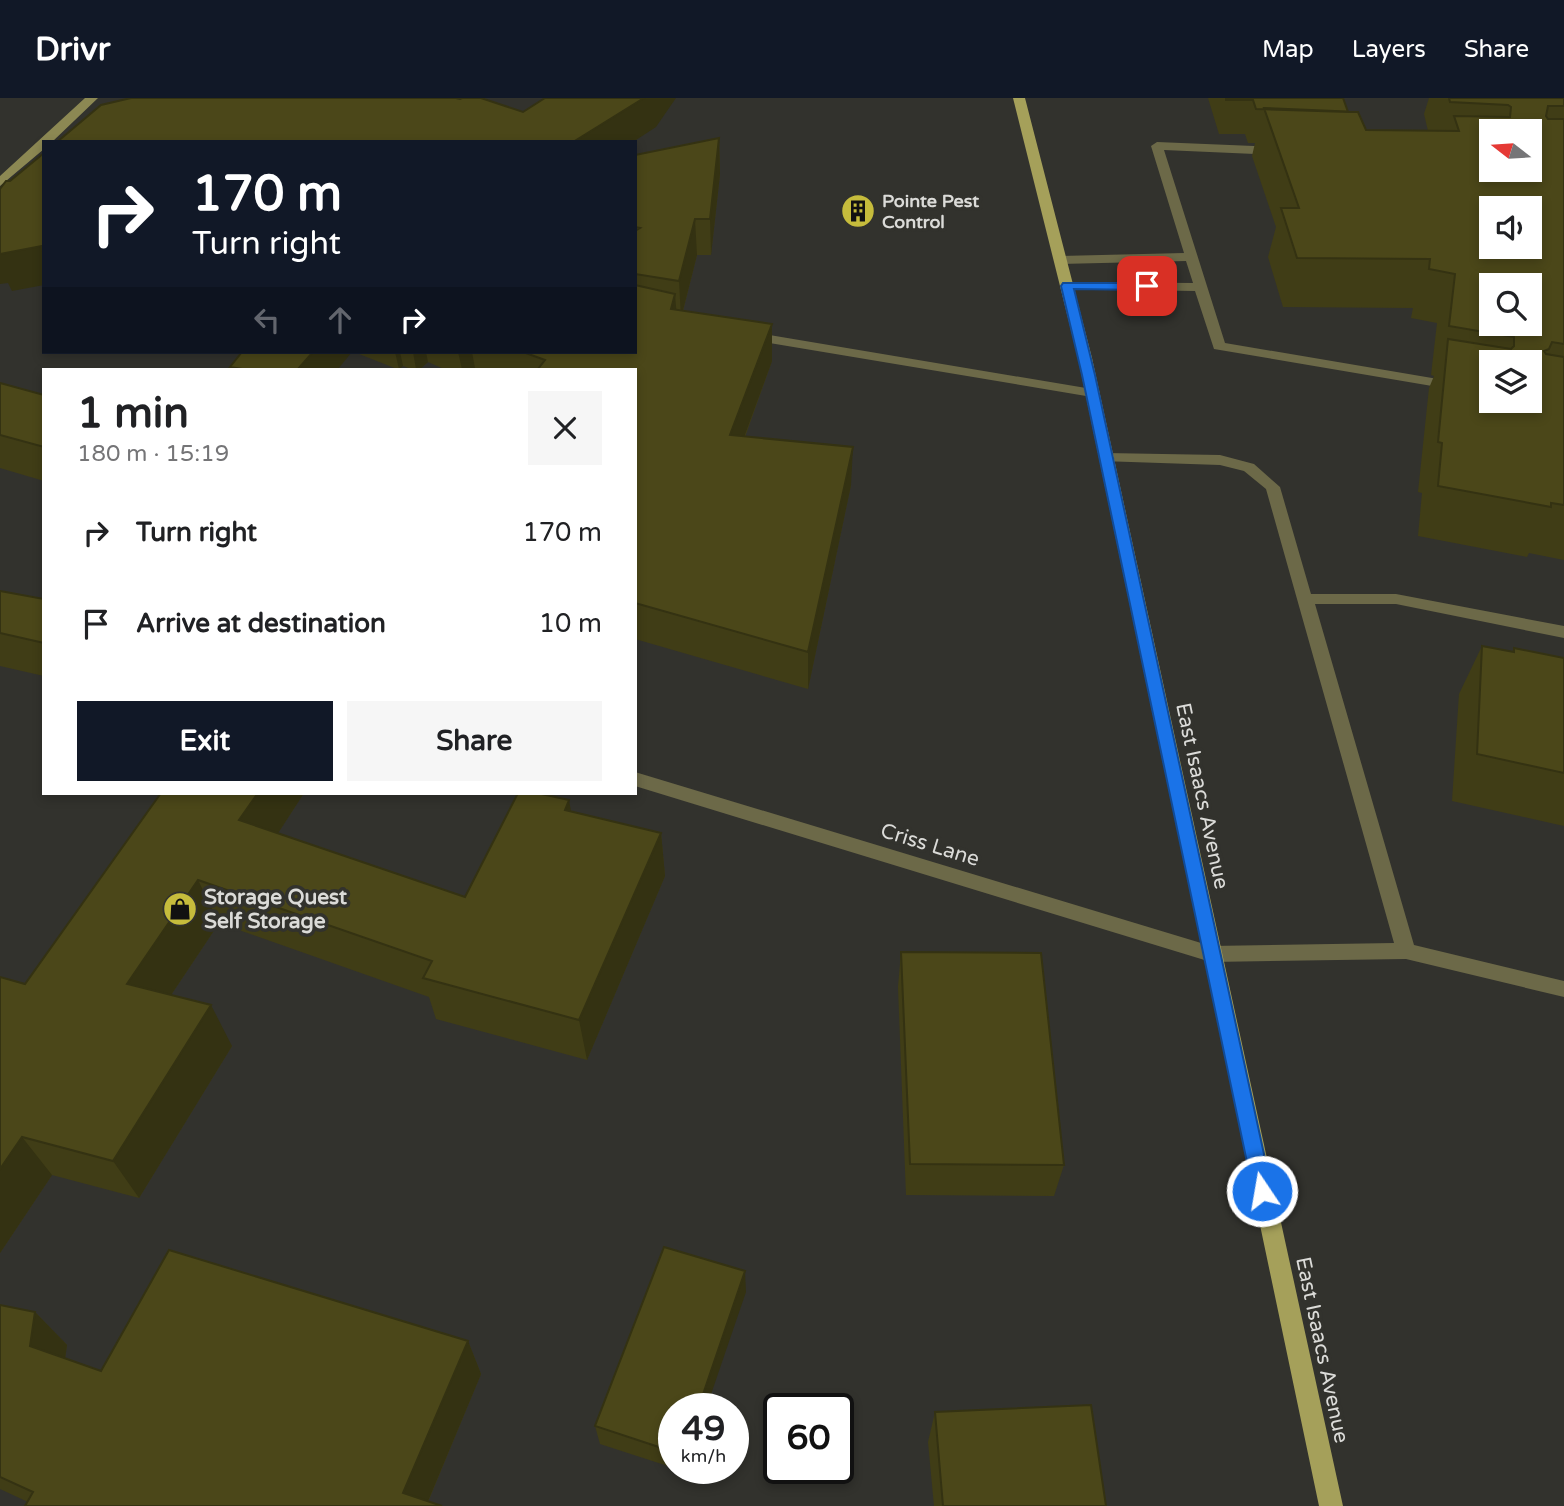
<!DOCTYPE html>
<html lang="en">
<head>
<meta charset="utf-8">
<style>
  :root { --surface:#fff; --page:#f6f6f6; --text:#202124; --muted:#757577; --accent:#111827 }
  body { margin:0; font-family:"Varela Round",sans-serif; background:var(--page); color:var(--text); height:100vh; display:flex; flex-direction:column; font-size:26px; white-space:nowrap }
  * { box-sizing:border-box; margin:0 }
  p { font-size:23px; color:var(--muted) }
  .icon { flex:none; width:38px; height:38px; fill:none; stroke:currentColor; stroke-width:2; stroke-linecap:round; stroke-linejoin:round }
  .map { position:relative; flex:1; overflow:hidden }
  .panel { position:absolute; left:42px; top:270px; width:595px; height:427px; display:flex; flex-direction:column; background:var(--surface); border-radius:0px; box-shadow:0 4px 10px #0003 }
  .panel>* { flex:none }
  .hud { position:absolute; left:42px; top:42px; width:595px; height:214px; border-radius:0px; box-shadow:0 4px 10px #0003; background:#111827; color:#fff; overflow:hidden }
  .needle { width:46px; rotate:287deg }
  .fabs { position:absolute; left:1479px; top:21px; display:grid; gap:14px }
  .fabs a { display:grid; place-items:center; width:63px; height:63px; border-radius:0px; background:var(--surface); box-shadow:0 4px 10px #0003; font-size:35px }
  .speed { position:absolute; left:658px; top:1295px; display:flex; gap:14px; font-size:35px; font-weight:700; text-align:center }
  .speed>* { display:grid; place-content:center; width:91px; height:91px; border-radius:50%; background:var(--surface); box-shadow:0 4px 10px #0003; line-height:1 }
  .speed small { font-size:18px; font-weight:400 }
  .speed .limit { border:4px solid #111; border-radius:10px; background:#fff; color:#111 }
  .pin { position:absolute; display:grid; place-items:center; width:60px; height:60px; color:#fff; margin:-30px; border-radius:14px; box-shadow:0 4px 10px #0006 }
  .me { position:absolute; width:77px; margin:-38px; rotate:348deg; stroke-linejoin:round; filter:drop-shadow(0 0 5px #0008) }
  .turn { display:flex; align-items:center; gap:24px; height:147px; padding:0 35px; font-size:32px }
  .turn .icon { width:91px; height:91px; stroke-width:2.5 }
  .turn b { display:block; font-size:49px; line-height:60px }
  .lanes { display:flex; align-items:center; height:66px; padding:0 35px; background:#0003; justify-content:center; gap:35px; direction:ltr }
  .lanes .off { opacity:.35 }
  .round { display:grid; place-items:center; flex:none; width:74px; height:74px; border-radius:0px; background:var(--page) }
  .head { display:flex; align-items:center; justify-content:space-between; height:119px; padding:0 35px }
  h1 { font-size:42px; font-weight:800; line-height:52px }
  .primary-button { display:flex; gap:14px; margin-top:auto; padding:14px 35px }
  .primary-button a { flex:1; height:80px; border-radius:0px; background:var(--accent); color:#fff; font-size:28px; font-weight:800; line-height:80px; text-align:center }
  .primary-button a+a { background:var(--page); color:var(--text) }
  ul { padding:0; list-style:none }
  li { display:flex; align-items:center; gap:21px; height:91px; padding:0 35px }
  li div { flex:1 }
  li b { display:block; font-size:26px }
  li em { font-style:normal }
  header { display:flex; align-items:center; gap:42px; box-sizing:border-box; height:98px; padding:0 35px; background:var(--accent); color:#fff }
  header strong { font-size:33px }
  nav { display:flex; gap:38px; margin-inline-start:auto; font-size:24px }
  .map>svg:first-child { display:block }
</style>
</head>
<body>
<header>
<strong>Drivr</strong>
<nav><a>Map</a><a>Layers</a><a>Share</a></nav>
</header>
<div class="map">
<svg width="1564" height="1408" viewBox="0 0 1564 1408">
  <rect width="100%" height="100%" fill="#32322d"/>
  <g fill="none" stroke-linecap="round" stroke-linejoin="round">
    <path fill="#6c6948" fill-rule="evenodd" d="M 1157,44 L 1278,49 L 1284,53 L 1278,57 L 1164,52 L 1225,245 L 1491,290 L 1491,298 L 1214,251 L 1195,193 L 1062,191 L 1061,188 L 1067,184 L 1193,185 L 1186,163 L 1060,166 L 1054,162 L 1060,158 L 1184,155 L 1151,48 Z
      M 751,234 L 1092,291 L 1099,295 L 1092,299 L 746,241 L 744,238 Z
      M 1106,355 L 1220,357 L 1254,366 L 1280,389 L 1311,496 L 1396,496 L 1564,528 L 1564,540 L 1396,506 L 1315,506 L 1414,847 L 1564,883 L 1564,899 L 1406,861 L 1211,864 L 1204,862 L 1202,856 L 1204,850 L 1211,848 L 1394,845 L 1266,391 L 1244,373 L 1220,367 L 1101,363 L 1099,360 Z"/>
    <path fill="#6c6948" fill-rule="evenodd" d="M 635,674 L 1211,848 L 1218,850 L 1220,856 L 1218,862 L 1211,864 L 635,688 Z"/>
    <path fill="#8c8853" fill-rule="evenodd" d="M 85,0 L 98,0 L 52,44 L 44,44 L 44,51 L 0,88 L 0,78 Z"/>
    <path fill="#a5a05a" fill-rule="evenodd" d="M 1013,0 L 1025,0 L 1092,260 L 1343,1408 L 1319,1408 L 1078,260 Z"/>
  </g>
  <path fill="#403d16" d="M 1208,0 L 1343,0 L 1348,14 L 1366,32 L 1428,33 L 1424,16 L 1429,0 L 1564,0 L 1564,462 L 1529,455 L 1527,459 L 1418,438 L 1422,395 L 1418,394 L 1429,290 L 1434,278 L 1431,277 L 1437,225 L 1411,220 L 1413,210 L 1283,209 L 1268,159 L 1276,129 L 1252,58 L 1255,45 L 1248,45 L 1245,36 L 1219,36 Z
    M 719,40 L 720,76 L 711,157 L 697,157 L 683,213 L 772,226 L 772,263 L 745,339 L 851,387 L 808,591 L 635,541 L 635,271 L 478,271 L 475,270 L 474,271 L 444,271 L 428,264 L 420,271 L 411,271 L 403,268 L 399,271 L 397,271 L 354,254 L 635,254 L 635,57 Z
    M 0,285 L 44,297 L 44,383 L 0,370 Z
    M 0,493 L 44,501 L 44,578 L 0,568 Z
    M 1482,548 L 1512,554 L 1514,550 L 1564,560 L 1564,728 L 1452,703 L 1459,596 Z
    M 304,695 L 278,735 L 465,799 L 571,714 L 661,735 L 665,778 L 587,962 L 436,921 L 429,899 L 219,825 L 171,897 L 232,948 L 139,1100 L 52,1077 L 0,1155 L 25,886 Z
    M 901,854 L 1064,1067 L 1054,1098 L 906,1097 L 898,889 Z
    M 746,1194 L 674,1311 L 674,1370 L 600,1346 L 595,1328 Z
    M 0,1207 L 35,1214 L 67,1247 L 65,1260 L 101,1273 L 468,1243 L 481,1276 L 428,1404 L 28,1404 L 0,1391 Z
    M 935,1314 L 1106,1408 L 934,1408 L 928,1344 Z"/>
  <path fill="#343212" d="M 644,0 L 676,0 L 656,29 L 633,44 L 573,44 Z
    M 719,40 L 720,76 L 711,157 L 710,121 Z
    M 695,121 L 697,157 L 681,220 L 679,183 Z
    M 42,148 L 44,157 L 44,187 L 12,193 L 8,185 L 0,186 L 0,156 Z
    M 675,196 L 678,233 L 671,211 Z
    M 772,226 L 772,263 L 731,375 L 730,337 Z
    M 313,254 L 352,254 L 338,271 L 298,271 Z
    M 395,254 L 400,254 L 403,268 L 399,271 Z
    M 413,254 L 426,254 L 428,264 L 420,271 L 416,271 Z
    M 458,254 L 472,254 L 475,270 L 474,271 L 462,271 Z
    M 853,349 L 851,387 L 808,591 L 808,554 Z
    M 258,695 L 304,695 L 258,766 L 239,722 Z
    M 569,702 L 577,746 L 565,712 Z
    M 661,735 L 665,778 L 587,962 L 579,922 Z
    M 198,782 L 219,825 L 151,927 L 127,886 Z
    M 211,907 L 232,948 L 139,1100 L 113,1063 Z
    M 22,1039 L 52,1077 L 0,1155 L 0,1071 Z
    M 745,1173 L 746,1194 L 706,1311 L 698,1311 Z
    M 35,1214 L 67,1247 L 62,1281 L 30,1248 Z
    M 468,1243 L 481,1276 L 426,1408 L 403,1395 Z"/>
  <path fill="#4b4719" stroke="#343212" stroke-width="2" fill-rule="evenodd" d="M 131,0 L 456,0 L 460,1 L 462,0 L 481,0 L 523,14 L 545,0 L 644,0 L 573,44 L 57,44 L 101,7 Z
    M 1226,0 L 1343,0 L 1348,14 L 1256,11 L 1253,2 L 1226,2 Z
    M 1449,0 L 1564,0 L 1564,8 L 1548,8 L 1546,18 L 1548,21 L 1564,21 L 1564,246 L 1552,244 L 1549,251 L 1544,253 L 1546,256 L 1564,259 L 1564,407 L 1551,405 L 1551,409 L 1438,388 L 1442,345 L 1438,344 L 1448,241 L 1511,251 L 1514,248 L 1514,239 L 1449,228 L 1455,176 L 1429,171 L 1430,161 L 1297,160 L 1281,110 L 1299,110 L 1264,10 L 1358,14 L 1366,32 L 1459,33 L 1454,18 L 1510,19 L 1511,9 L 1508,7 L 1450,4 ZM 1491,33 L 1530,33 L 1530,72 L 1491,72 ZM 1491,110 L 1530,110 L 1530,149 L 1491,149 ZM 1491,187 L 1530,187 L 1530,226 L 1491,226 ZM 1491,264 L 1530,264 L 1530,303 L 1491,303 Z
    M 719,40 L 710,121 L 695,121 L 679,183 L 635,176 L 635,133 L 640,130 L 635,129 L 635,57 Z
    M 44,55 L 44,154 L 42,153 L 42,148 L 0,156 L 0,91 L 6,83 L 10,83 Z
    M 635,187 L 675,196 L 671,211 L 772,226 L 730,337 L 853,349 L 808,554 L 635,505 L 635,271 L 538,271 L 545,262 L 523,254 L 635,254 Z
    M 242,254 L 313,254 L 298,271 L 242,271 L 230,269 Z
    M 0,285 L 44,297 L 44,349 L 0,337 Z
    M 0,493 L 44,501 L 44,545 L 0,535 Z
    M 1482,548 L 1514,554 L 1514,550 L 1564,560 L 1564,675 L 1477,656 Z
    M 161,695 L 258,695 L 239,722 L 465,799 L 518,695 L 537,695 L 569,702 L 565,712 L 661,735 L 579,922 L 423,880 L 432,863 L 198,782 L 127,886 L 211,907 L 113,1063 L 22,1039 L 0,1071 L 0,879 L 25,886 Z
    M 901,854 L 1041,855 L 1064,1067 L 910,1066 Z
    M 664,1149 L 745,1173 L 698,1311 L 674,1311 L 674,1354 L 595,1328 Z
    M 169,1152 L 468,1243 L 403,1395 L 442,1408 L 25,1408 L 33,1394 L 0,1379 L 0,1207 L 35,1214 L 30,1248 L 101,1273 Z
    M 1091,1307 L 1106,1408 L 943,1408 L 935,1314 Z"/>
  <path fill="#1a73e8" stroke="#114b97" stroke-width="2" d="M 1063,185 L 1147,185 L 1153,188 L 1147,192 L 1074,191 L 1095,277 L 1272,1093 L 1269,1099 L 1262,1102 L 1255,1099 L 1253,1093 L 1082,277 L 1061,188 Z"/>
  <defs>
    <g id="building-disc" transform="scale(1.75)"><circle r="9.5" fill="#c6bc3c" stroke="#32322d"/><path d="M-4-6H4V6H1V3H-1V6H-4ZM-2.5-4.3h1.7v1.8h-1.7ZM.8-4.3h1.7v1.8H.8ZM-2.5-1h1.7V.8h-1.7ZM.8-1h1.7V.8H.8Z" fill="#111"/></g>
    <g id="shop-disc" transform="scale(1.75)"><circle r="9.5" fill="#c6bc3c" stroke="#32322d"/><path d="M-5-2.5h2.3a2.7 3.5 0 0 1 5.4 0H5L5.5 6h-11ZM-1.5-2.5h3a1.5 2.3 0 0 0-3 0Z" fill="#111"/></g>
  </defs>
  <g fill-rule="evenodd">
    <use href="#building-disc" x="858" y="113"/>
    <use href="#shop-disc" x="180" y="811"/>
  </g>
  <g text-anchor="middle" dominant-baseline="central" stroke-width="7" stroke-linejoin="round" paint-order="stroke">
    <g font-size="18" font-weight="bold" fill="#dbdbd8" stroke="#32322d" text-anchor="start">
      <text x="882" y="103">Pointe Pest<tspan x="882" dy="21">Control</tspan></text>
    </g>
    <g font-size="21" fill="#dbdbd8" stroke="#32322d">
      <text transform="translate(1202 698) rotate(78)">East Isaacs Avenue</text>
      <text transform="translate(930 747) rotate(17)">Criss Lane</text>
      <text transform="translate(1322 1252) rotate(78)">East Isaacs Avenue</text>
    </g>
    <g font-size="21" font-weight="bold" fill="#dbdbd8" stroke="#32322d" text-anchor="start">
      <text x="204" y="799">Storage Quest<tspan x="204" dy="24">Self Storage</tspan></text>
    </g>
  </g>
</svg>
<div class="fabs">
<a><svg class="needle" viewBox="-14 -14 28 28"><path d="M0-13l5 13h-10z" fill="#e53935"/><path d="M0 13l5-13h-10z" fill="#757577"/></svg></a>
<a><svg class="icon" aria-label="sound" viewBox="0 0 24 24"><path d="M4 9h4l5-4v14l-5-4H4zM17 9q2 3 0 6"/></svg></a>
<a><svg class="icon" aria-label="search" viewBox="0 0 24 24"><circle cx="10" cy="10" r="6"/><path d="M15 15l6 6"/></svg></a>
<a><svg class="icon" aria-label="layers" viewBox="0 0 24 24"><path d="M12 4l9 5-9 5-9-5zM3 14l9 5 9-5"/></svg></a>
</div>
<div class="speed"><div>49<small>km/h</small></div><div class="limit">60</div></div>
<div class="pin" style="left:1147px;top:188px;background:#d93025"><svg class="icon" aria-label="arrive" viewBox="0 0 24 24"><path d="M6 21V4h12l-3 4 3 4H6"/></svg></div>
<svg class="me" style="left:1262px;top:1093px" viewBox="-20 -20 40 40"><circle r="17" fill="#1a73e8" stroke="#fff" stroke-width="3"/><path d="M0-11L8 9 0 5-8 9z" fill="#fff"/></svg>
<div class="hud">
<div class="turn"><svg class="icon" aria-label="right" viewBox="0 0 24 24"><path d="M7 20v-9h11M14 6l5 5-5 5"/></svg><div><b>170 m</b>Turn right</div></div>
<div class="lanes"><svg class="icon off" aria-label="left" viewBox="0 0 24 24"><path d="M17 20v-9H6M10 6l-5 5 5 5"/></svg><svg class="icon off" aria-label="ahead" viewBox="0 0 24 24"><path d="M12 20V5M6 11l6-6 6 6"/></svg><svg class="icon" aria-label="right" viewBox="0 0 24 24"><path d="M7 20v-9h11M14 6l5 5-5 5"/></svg></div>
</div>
<section class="panel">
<div class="head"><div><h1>1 min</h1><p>180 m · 15:19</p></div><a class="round"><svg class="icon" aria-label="close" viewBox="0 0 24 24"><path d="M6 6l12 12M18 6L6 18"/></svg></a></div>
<ul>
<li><svg class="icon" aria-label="right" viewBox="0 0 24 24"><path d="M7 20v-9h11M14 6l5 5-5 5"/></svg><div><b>Turn right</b></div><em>170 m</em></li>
<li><svg class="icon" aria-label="arrive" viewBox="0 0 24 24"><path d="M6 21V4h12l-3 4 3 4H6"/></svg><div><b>Arrive at destination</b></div><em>10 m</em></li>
</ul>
<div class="primary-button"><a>Exit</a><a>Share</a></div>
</section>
</div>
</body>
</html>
